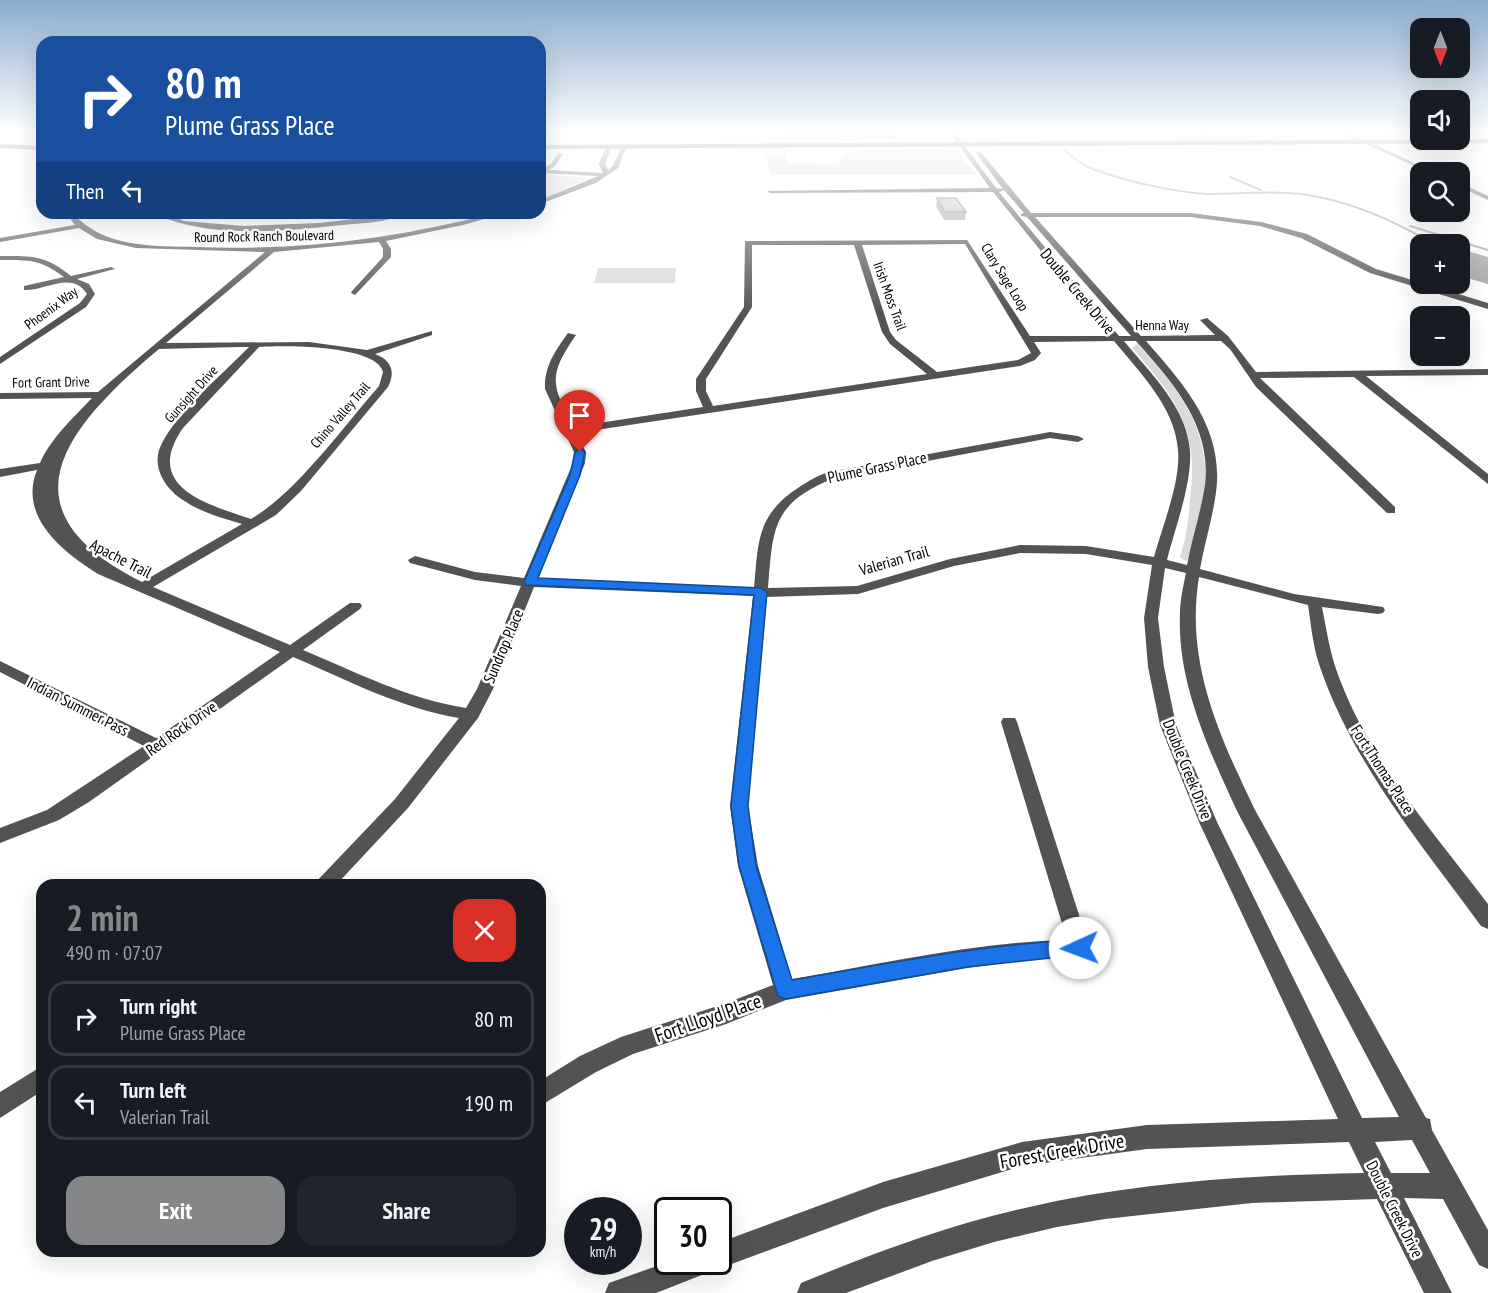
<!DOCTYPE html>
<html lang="en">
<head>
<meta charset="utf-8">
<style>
  :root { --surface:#171b24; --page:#20242c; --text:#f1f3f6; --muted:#9ea1a6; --line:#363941; --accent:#858687 }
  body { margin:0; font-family:"PT Sans Narrow",sans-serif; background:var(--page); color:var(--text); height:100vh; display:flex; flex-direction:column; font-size:22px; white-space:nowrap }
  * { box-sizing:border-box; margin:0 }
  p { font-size:20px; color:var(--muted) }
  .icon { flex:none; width:33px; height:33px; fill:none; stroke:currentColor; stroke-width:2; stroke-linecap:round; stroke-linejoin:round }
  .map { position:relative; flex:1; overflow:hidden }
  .details { position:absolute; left:36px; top:879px; width:510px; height:378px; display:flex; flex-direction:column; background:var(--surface); border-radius:18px; box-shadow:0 6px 24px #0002 }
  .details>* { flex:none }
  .banner { position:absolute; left:36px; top:36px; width:510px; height:183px; border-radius:18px; box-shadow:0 6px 24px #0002; background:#1a4fa0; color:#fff; overflow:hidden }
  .needle { width:39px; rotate:180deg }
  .controls { position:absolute; left:1410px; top:18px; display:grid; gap:12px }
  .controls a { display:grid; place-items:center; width:60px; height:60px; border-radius:12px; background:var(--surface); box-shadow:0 6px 24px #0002; font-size:30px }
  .speed { position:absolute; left:564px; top:1197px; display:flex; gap:12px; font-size:30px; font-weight:700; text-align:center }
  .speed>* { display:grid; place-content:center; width:78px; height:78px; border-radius:50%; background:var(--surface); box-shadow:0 6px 24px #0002; line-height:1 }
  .speed small { font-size:15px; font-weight:400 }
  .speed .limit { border:3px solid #111; border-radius:9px; background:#fff; color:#111 }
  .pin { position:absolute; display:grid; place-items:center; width:51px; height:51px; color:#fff; margin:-62px -26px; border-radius:50% 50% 50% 0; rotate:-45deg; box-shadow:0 0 6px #0007 }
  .pin .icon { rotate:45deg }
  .me { position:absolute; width:66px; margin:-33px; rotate:268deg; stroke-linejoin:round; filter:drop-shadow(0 0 4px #0008) }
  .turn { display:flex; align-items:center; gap:21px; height:126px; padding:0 30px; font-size:27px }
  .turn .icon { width:78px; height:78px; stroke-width:2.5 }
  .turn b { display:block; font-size:42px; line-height:51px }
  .then { display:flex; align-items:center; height:57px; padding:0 30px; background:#0003; gap:12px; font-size:22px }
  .round { display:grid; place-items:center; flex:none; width:63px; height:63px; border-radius:18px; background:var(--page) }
  .overview { display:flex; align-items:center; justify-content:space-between; height:102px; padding:0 30px }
  h1 { font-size:36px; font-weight:600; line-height:45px; color:var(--accent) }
  .action { display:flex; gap:12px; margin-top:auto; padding:12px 30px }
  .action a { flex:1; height:69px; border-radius:18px; background:var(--accent); color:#fff; font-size:24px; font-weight:600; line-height:69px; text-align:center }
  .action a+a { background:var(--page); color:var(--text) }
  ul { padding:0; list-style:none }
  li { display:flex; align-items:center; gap:18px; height:75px; margin:0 12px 9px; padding:0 18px; border:3px solid var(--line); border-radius:18px }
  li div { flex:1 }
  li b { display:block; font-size:22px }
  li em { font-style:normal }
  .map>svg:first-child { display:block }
</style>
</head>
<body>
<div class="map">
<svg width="1488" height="1293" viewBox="0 0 1488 1293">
  <rect width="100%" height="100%" fill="#fff"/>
  <path fill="#dadada" d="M 849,150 L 956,150 L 976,175 L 771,175 L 764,153 L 785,153 L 787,163 L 833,165 L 832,161 L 843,161 L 841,154 L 849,154 Z
    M 540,174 L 589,178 L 545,198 L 540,197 Z
    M 598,268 L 676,268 L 675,283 L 594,283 Z
    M 1138,343 C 1180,392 1215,433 1203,502 C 1199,522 1193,541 1188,560 L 1185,561 L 1180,557 C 1188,534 1189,513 1191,488 C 1198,427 1171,392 1132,348 Z"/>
  <path fill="#a1a1a1" d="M 1460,249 L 1488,257 L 1488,284 L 1460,276 Z"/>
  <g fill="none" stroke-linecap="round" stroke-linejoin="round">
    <path stroke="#a1a1a1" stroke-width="2" d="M 931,133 L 951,142
      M 1175,141 L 1226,140 L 1201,133
      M 977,142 L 1023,142
      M 1064,150 C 1071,155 1078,162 1086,166 C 1114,179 1181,194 1211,194 C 1242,194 1272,190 1302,194 C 1351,201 1392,220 1434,244
      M 1230,177 L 1261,190
      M 1410,226 L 1488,250"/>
    <g stroke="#dbdbdb" stroke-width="1">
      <path id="major" d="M 1488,139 L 1488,143 L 540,149 L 540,145 Z
        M 0,144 L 42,146 L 42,150 L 0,148 Z"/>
    </g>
    <path fill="#535353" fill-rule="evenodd" d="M 950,133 L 955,133 L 996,188 L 1003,189 L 976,153 L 981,152 L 1031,213 L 1190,213 L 1261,222 L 1307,234 L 1376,269 L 1488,303 L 1488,309 L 1370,273 L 1301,238 L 1260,226 L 1190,217 L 1035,217 L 1141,336 L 1215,335 L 1200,320 L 1207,318 L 1228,336 L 1256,372 L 1488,369 L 1488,375 L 1366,376 L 1488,474 L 1488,484 L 1354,377 L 1260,378 L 1395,507 L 1395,513 L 1387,513 L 1256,387 L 1230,349 L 1221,341 L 1146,341 C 1182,382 1220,424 1217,482 C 1215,511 1205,540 1200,569 L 1294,594 L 1383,607 L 1385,610 L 1383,613 L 1378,614 L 1322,607 C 1326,627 1329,647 1335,666 C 1365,756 1432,830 1488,904 L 1488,929 L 1481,926 C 1422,845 1353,764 1320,667 C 1313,647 1311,625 1308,605 L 1199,577 C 1185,662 1219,735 1255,810 L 1426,1118 L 1430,1119 L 1432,1130 L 1488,1230 L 1488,1269 L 1479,1265 L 1443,1199 L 1404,1198 L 1452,1293 L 1424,1293 L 1377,1199 L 1252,1203 L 1105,1219 L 1057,1227 L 994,1242 L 932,1261 L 846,1293 L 797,1293 L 801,1283 C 874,1253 949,1225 1025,1208 C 1135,1182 1252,1175 1364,1173 L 1349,1142 L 1147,1149 L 1022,1166 L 883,1208 L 718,1269 L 714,1268 L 712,1271 L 656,1293 L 605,1293 L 609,1283 L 668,1262 L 718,1262 L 718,1243 L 883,1182 L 1022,1142 L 1147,1125 L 1338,1119 L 1199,822 L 1160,725 L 1148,667 L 1144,618 L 1152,565 L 1086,554 L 1020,553 L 954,566 L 858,594 L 767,597 L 748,806 L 758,866 L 792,979 C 883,964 975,942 1067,940 L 1001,722 L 1003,718 L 1015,718 L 1017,722 L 1090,949 L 1087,955 L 1080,958 L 1035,959 L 967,968 L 786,1000 L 726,1024 L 633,1054 L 596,1072 L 540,1106 L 540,1081 L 580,1056 L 621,1037 L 724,1004 L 773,985 L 738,866 L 730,806 L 753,596 L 534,587 L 493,689 L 478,718 L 408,808 L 336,885 L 313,885 L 395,799 L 459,718 C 400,708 347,680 293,657 L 89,802 L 59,820 L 0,843 L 0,828 L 47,810 L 144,746 L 0,672 L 0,661 L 156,738 L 280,652 L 98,574 C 63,552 18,517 37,470 L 0,477 L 0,469 L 40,463 C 51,438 74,417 92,398 L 0,399 L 0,393 L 98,392 L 265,252 L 136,248 L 97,239 L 79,228 L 0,242 L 0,238 L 75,225 L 66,213 L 73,213 C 103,248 153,246 196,247 C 297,251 396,239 494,213 L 505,213 L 463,225 L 386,241 L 391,249 L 391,257 L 355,295 L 351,293 L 352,291 L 383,257 L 383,249 L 379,242 L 274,252 L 166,343 L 309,342 L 367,350 L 432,331 L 432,335 L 375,354 C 391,360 396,371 388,387 L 301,491 L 276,515 L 153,587 L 290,645 L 350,603 L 360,603 L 362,606 L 360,609 L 303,650 C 356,672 408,699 466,708 L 477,689 L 521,586 L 475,580 L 410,563 L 408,560 L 415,556 L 475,572 L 524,578 L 573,463 L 574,452 L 545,389 C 544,367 555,351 568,333 L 576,335 C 547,377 552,384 573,427 L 703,407 L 696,391 L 696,379 L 744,307 L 745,241 L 967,240 L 1030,336 L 1110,336 L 993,192 L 770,193 L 767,191 L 990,188 ZM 1004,190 L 1024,213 L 1021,214 L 1021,216 L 1027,217 L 1131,336 L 1119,336 L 999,192 ZM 965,244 L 1031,353 L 1018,360 L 937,372 L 896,340 L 890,332 L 862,245 ZM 752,245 L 854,245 L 882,332 L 890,344 L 927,374 L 713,406 L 706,391 L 706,379 L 752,307 ZM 1114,341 C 1140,373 1175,407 1178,450 C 1181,482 1162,527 1154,557 L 1086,546 L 1020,545 L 950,559 L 857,586 L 768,588 C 773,530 771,504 832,479 L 1050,438 L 1078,442 L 1084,439 L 1078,436 L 1050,432 L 829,472 C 815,476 804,484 792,492 C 756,518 758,547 754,588 L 538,579 L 585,463 L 586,452 L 576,433 L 1020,366 L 1035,360 L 1041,353 L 1034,342 ZM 1124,341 L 1136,341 C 1172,382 1212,425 1205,485 C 1201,512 1192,538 1187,565 L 1167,560 C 1175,528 1192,484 1190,451 C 1187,407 1150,373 1124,341 ZM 240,347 L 249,347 C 224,373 171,417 159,450 C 153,470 167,490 183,500 C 200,512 222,518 242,524 L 142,582 C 0,511 61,431 159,349 ZM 259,347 C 283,345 377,345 383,372 L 379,386 C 343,427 297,492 251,519 C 207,504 142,487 183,428 ZM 1165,568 L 1186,573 C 1183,587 1180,601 1180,614 C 1177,683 1209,750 1237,811 L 1399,1117 L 1362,1118 L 1217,822 L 1176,725 L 1164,667 L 1158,618 ZM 1412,1140 L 1430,1173 L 1391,1173 L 1375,1142 Z
      M 1342,133 L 1349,133 L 1434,172 L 1427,172 Z
      M 607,145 L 612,146 L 605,164 L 608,170 L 613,166 L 622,145 L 627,146 L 618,168 L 596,183 L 540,204 L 540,200 L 598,176 L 540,173 L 540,169 L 551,164 L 558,153 L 563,154 L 555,166 L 549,170 L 603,173 L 599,164 Z
      M 1460,183 L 1488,196 L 1488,200 L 1460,187 Z
      M 161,213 L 167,213 L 184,221 L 244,226 L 319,223 L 405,213 C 388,223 362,223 342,225 C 285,231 219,238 164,218 Z
      M 0,256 C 33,256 45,255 71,276 L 111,267 L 115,269 L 77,279 L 89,284 L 95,294 L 86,307 L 0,364 L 0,357 L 80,303 L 87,294 C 72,270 45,291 24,290 L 24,286 L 64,277 C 40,259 29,260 0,260 Z
      M 42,1066 L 42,1091 L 0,1118 L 0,1092 Z"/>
    <use href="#major" fill="#000" fill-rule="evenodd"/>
  </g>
  <path fill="#a8a8a8" d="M 784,133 L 897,133 L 896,138 L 785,139 Z
    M 937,198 L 966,212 L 965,220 L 944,220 L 936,206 Z"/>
  <path fill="#c3c3c3" stroke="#888" stroke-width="1.5" d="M 937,198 L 956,198 L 966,212 L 945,212 Z"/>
  <linearGradient id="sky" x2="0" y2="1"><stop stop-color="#8baccc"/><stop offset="0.42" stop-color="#fff"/><stop offset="1" stop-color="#fff" stop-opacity="0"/></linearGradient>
  <rect width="1488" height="314" fill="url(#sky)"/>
  <path fill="#1a73e8" stroke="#114b97" stroke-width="1.5" d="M 580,449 L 585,452 L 580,475 L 538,578 L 761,588 L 767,592 L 748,806 L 756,866 L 792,980 C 887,964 983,944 1080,940 L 1087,943 L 1090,948 L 1087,954 L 967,967 L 785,999 L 778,996 L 739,866 L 731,806 L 754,595 L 526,585 L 524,582 L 570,475 L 575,452 Z"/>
  <g text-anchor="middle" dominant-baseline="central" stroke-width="5" stroke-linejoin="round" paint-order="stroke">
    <g font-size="14" fill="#000" stroke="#fff">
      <text transform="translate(264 236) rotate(-1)">Round Rock Ranch Boulevard</text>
      <text transform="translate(1005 277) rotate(58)">Clary Sage Loop</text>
      <text transform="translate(890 296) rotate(70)">Irish Moss Trail</text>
      <text transform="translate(51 308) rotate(-36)">Phoenix Way</text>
      <text x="1162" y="325">Henna Way</text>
      <text transform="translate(51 382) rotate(-1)">Fort Grant Drive</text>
      <text transform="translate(191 394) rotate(-48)">Gunsight Drive</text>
      <text transform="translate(340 415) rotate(-49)">Chino Valley Trail</text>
    </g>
    <g font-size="16" fill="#000" stroke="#fff">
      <text transform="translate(1078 291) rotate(50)">Double Creek Drive</text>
      <text transform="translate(877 467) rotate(-12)">Plume Grass Place</text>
      <text transform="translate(121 558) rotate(27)">Apache Trail</text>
      <text transform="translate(894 560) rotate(-16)">Valerian Trail</text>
      <text transform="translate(503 646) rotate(-67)">Sundrop Place</text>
      <text transform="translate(78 706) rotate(27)">Indian Summer Pass</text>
      <text transform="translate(181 728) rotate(-35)">Red Rock Drive</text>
      <text transform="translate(1188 769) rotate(68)">Double Creek Drive</text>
      <text transform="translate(1383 769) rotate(57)">Fort Thomas Place</text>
      <text transform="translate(1395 1209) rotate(63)">Double Creek Drive</text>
    </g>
    <g font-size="20" fill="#000" stroke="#fff">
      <text transform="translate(708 1018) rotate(-19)">Fort Lloyd Place</text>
      <text transform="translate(1062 1151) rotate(-10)">Forest Creek Drive</text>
    </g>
  </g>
</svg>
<div class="controls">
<a><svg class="needle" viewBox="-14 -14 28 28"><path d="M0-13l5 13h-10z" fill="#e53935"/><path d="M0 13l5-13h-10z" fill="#9ea1a6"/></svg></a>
<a><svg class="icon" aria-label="sound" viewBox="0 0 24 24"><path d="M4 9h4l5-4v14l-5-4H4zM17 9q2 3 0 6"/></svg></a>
<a><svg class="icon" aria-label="search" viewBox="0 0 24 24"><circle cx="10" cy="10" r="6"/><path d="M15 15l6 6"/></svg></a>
<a>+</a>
<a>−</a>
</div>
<div class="speed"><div>29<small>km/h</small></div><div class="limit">30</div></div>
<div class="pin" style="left:580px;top:452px;background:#d93025"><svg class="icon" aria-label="arrive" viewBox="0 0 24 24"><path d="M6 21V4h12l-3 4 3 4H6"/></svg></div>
<svg class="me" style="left:1080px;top:948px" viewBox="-20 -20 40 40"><circle r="19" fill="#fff"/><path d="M0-13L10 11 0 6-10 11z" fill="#1a73e8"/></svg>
<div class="banner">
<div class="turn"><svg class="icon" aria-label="right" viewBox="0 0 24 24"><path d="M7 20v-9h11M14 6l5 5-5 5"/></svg><div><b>80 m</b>Plume Grass Place</div></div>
<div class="then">Then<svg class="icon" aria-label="left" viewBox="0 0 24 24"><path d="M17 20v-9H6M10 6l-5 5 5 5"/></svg></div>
</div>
<section class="details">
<div class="overview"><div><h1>2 min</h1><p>490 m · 07:07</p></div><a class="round" style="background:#d93025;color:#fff"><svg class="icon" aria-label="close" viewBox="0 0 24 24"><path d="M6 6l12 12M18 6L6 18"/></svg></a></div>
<ul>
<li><svg class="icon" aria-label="right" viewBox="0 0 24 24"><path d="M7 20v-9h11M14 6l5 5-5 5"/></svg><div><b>Turn right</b><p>Plume Grass Place</p></div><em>80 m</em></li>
<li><svg class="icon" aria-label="left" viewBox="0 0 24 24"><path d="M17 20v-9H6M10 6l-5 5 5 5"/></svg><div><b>Turn left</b><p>Valerian Trail</p></div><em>190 m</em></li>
</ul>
<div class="action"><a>Exit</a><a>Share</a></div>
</section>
</div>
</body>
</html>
